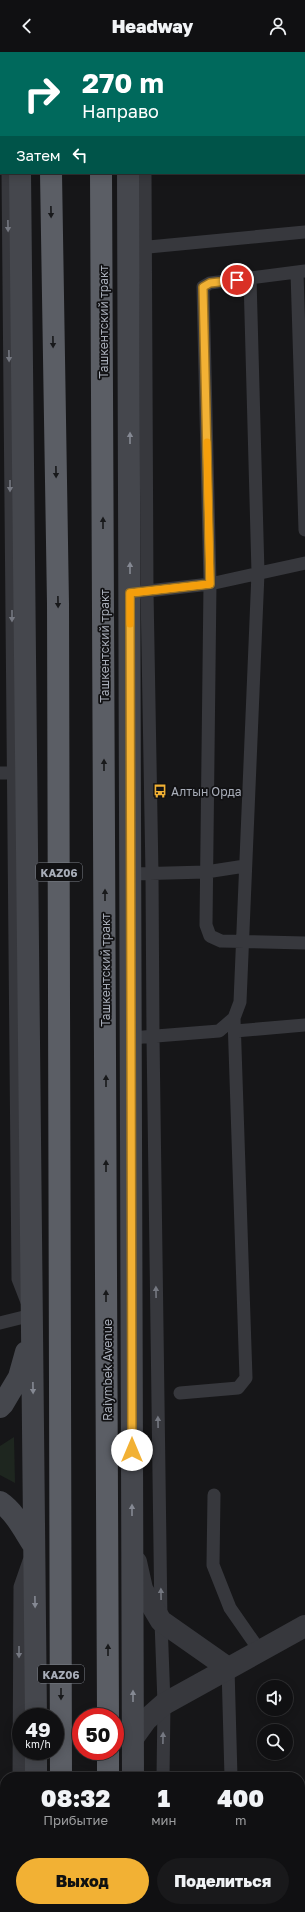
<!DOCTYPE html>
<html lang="ru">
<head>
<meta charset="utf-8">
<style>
  :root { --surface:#101012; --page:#19191b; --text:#f1f3f6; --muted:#9c9d9f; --line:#303032; --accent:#f2b134 }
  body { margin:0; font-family:"Golos Text",sans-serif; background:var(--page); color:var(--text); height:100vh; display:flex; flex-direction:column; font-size:15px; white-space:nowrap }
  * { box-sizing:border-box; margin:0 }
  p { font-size:13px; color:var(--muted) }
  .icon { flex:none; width:22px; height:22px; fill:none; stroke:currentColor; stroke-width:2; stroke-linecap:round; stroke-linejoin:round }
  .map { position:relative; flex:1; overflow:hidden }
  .details { position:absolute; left:0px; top:1720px; width:305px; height:140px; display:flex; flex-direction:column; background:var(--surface); border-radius:16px 16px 0 0; box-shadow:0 2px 10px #0003,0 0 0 1px var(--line) }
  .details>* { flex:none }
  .banner { position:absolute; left:0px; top:0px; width:305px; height:122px; box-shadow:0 2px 10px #0003,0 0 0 1px var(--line); background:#00695c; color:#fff; overflow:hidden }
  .tools { position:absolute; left:257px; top:1628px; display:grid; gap:8px }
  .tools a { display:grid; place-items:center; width:36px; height:36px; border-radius:50%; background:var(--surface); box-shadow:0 2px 10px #0003,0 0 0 1px var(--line); font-size:20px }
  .speed { position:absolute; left:12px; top:1656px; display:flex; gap:8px; font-size:20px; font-weight:700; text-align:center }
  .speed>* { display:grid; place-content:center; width:52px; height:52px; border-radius:50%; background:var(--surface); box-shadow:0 2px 10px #0003,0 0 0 1px var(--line); line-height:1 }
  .speed small { font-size:10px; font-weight:400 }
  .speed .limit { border:6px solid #d22; background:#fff; color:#111 }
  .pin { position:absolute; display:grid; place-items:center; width:34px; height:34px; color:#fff; margin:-17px; border:2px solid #fff; border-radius:50%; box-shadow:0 1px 4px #0007 }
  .me { position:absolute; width:44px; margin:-22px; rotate:0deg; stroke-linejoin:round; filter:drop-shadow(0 0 3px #0008) }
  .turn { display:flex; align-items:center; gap:14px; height:84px; padding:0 16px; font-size:18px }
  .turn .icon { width:52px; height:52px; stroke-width:2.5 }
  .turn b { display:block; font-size:28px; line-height:34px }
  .then { display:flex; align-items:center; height:38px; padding:0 16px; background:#0003; gap:8px; font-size:15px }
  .eta { display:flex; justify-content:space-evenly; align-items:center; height:68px; text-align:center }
  .eta b { font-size:24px; font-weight:800; line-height:28px }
  .primary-button { display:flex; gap:8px; margin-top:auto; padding:8px 16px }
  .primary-button a { flex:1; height:46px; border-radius:24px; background:var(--accent); color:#111; font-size:16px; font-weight:800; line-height:46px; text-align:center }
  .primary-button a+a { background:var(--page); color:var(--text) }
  header { display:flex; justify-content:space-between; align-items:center; height:52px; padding:0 16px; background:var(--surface); font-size:18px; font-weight:800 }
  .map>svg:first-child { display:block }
</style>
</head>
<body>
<header><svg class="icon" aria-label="back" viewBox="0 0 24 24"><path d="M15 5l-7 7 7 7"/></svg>Headway<svg class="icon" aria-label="person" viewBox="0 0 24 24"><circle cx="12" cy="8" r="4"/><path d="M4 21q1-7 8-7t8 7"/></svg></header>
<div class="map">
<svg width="305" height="1860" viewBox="0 0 305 1860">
  <rect width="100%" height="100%" fill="#161618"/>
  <path fill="#1e261f" d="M 14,1385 L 15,1431 L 0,1423 L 0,1394 Z"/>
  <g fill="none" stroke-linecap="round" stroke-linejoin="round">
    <path stroke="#37383d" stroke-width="13" d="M 143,0 L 143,1
      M 302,0 L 302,1
      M 304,12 L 305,19
      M 145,121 L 147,539 L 152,822 L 153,984 L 161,1569 L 164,1652 L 163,1725
      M 138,196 L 305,180
      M 305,219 L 210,231 L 203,235 L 210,532 L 206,873 L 210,884 L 221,889 L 305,891
      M 297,220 L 305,478
      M 139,540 L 210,532 L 305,511
      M 0,721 L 21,721
      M 131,822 L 206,820 L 245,814
      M 235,979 L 305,973
      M 131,986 L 219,979 L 234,966 L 240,950 L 258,521 L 250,226
      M 0,1271 L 32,1263 L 18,1227 L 8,121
      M 180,1341 L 238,1336 L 246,1326 L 234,966
      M 214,1443 L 213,1513 L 230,1556 L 260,1599
      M 228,1616 L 231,1725
      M 19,1725 L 20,1535 L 29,1509
      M 0,1827 L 5,1827
      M 19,1855 L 19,1860
      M 233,1855 L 233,1860
      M 160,1860 L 160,1855"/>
    <path stroke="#37383d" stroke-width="22" d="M 136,1510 L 142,1537 L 161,1569 L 228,1616
      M 133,1686 L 146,1668 L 164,1652 L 305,1574"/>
    <path stroke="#45474d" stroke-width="22" d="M 17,0 L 17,1
      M 125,0 L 125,1
      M 20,121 L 36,1665
      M 128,121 L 133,1725
      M 0,1355 L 3,1352 L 19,1325 L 26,1300
      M 0,1450 C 15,1460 24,1479 34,1494
      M 36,1699 L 36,1725
      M 37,1855 L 37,1860
      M 134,1855 L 134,1860"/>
    <path stroke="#5b5e65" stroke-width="22" d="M 49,0 L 49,1
      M 99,0 L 99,1
      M 51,121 L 58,552 L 61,1725
      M 101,121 L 108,1665
      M 108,1699 L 108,1725
      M 62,1855 L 62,1860
      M 109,1855 L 109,1860"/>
  </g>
  <defs><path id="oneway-solid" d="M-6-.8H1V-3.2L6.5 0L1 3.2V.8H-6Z"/></defs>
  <g fill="#18191b">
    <use href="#oneway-solid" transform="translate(51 160) rotate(89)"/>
    <use href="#oneway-solid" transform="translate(53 290) rotate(89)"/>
    <use href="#oneway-solid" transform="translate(56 420) rotate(89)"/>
    <use href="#oneway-solid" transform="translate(103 471) rotate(-90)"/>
    <use href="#oneway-solid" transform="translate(58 550) rotate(89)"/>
    <use href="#oneway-solid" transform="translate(104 713) rotate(-90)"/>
    <use href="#oneway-solid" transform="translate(105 843) rotate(-90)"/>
    <use href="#oneway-solid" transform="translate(106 1029) rotate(-90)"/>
    <use href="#oneway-solid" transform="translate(106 1114) rotate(-90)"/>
    <use href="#oneway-solid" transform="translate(106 1244) rotate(-90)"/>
    <use href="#oneway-solid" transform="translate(108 1598) rotate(-90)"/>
    <use href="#oneway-solid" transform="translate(61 1642) rotate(90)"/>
  </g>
  <g fill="#757881">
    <use href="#oneway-solid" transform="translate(8 174) rotate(89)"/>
    <use href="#oneway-solid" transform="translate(9 304) rotate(89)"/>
    <use href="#oneway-solid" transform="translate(10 434) rotate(90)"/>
    <use href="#oneway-solid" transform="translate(12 564) rotate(90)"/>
    <use href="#oneway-solid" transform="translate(156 1240) rotate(-91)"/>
    <use href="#oneway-solid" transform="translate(158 1370) rotate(-91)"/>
    <use href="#oneway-solid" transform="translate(161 1542) rotate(-91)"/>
    <use href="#oneway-solid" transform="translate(19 1600) rotate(90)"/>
    <use href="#oneway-solid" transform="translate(163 1686) rotate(-89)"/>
  </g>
  <g fill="#858993">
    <use href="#oneway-solid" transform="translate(130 386) rotate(-90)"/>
    <use href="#oneway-solid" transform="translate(130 516) rotate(-90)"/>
    <use href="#oneway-solid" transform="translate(33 1336) rotate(89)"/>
    <use href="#oneway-solid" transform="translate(132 1458) rotate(-90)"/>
    <use href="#oneway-solid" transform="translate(35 1550) rotate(89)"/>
    <use href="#oneway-solid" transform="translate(133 1644) rotate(-90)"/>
  </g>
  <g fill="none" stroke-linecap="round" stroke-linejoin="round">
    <g stroke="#9d7322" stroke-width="10">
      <path id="route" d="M 132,1398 L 130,541 L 210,532 L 203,235 L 210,231 L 237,228"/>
    </g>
    <use href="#route" stroke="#f2b134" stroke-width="7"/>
    <path stroke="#f59e0b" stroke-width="7" d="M 130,572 L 130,541 L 210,532 L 207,390"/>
  </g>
  <defs>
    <g id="bus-bare" transform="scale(1.08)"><path d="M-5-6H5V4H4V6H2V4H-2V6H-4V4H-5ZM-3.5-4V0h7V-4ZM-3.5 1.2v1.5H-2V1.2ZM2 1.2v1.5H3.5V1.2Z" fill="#f2b134" stroke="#111113" stroke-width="2.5" paint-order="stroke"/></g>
  </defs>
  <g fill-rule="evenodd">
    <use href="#bus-bare" x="160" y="739"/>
  </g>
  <g text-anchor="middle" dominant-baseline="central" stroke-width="3.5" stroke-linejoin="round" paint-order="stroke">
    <g fill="#111113" stroke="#7b7e86" stroke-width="1">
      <rect x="36" y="811" width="46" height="18" rx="3"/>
      <rect x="38" y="1613" width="46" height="18" rx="3"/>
    </g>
    <g font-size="11" font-weight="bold" fill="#a8adb8">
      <text x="59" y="820">KАZ06</text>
      <text x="61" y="1622">KАZ06</text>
    </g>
    <g font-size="12" fill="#a8adb8" stroke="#111113">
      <text transform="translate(103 270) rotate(-90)">Ташкентский тракт</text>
      <text transform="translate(104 594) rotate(-90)">Ташкентский тракт</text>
      <text transform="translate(105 918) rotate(-90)">Ташкентский тракт</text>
      <text transform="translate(107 1318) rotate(-90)">Raiymbek Avenue</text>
    </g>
    <g font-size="12" fill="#a8adb8" stroke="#111113" text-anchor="start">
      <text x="171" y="739">Алтын Орда</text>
    </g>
  </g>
</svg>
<div class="tools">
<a><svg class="icon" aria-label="sound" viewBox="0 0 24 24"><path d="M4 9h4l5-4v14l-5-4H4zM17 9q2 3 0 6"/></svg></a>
<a><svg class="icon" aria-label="search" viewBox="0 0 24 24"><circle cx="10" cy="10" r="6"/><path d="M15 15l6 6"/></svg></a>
</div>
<div class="speed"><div>49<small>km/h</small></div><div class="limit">50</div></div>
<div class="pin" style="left:237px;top:228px;background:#d93025"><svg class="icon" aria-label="arrive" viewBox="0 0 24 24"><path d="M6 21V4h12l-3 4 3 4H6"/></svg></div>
<svg class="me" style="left:132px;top:1398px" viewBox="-20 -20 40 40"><circle r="19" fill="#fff"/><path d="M0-13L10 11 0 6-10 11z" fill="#f2b134"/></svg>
<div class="banner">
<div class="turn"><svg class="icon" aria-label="right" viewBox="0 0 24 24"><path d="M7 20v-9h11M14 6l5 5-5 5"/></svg><div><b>270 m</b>Направо</div></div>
<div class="then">Затем<svg class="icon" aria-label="left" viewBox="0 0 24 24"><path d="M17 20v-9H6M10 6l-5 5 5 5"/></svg></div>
</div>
<section class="details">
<div class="eta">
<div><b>08:32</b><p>Прибытие</p></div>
<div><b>1</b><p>мин</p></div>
<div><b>400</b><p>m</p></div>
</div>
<div class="primary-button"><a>Выход</a><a>Поделиться</a></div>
</section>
</div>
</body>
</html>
